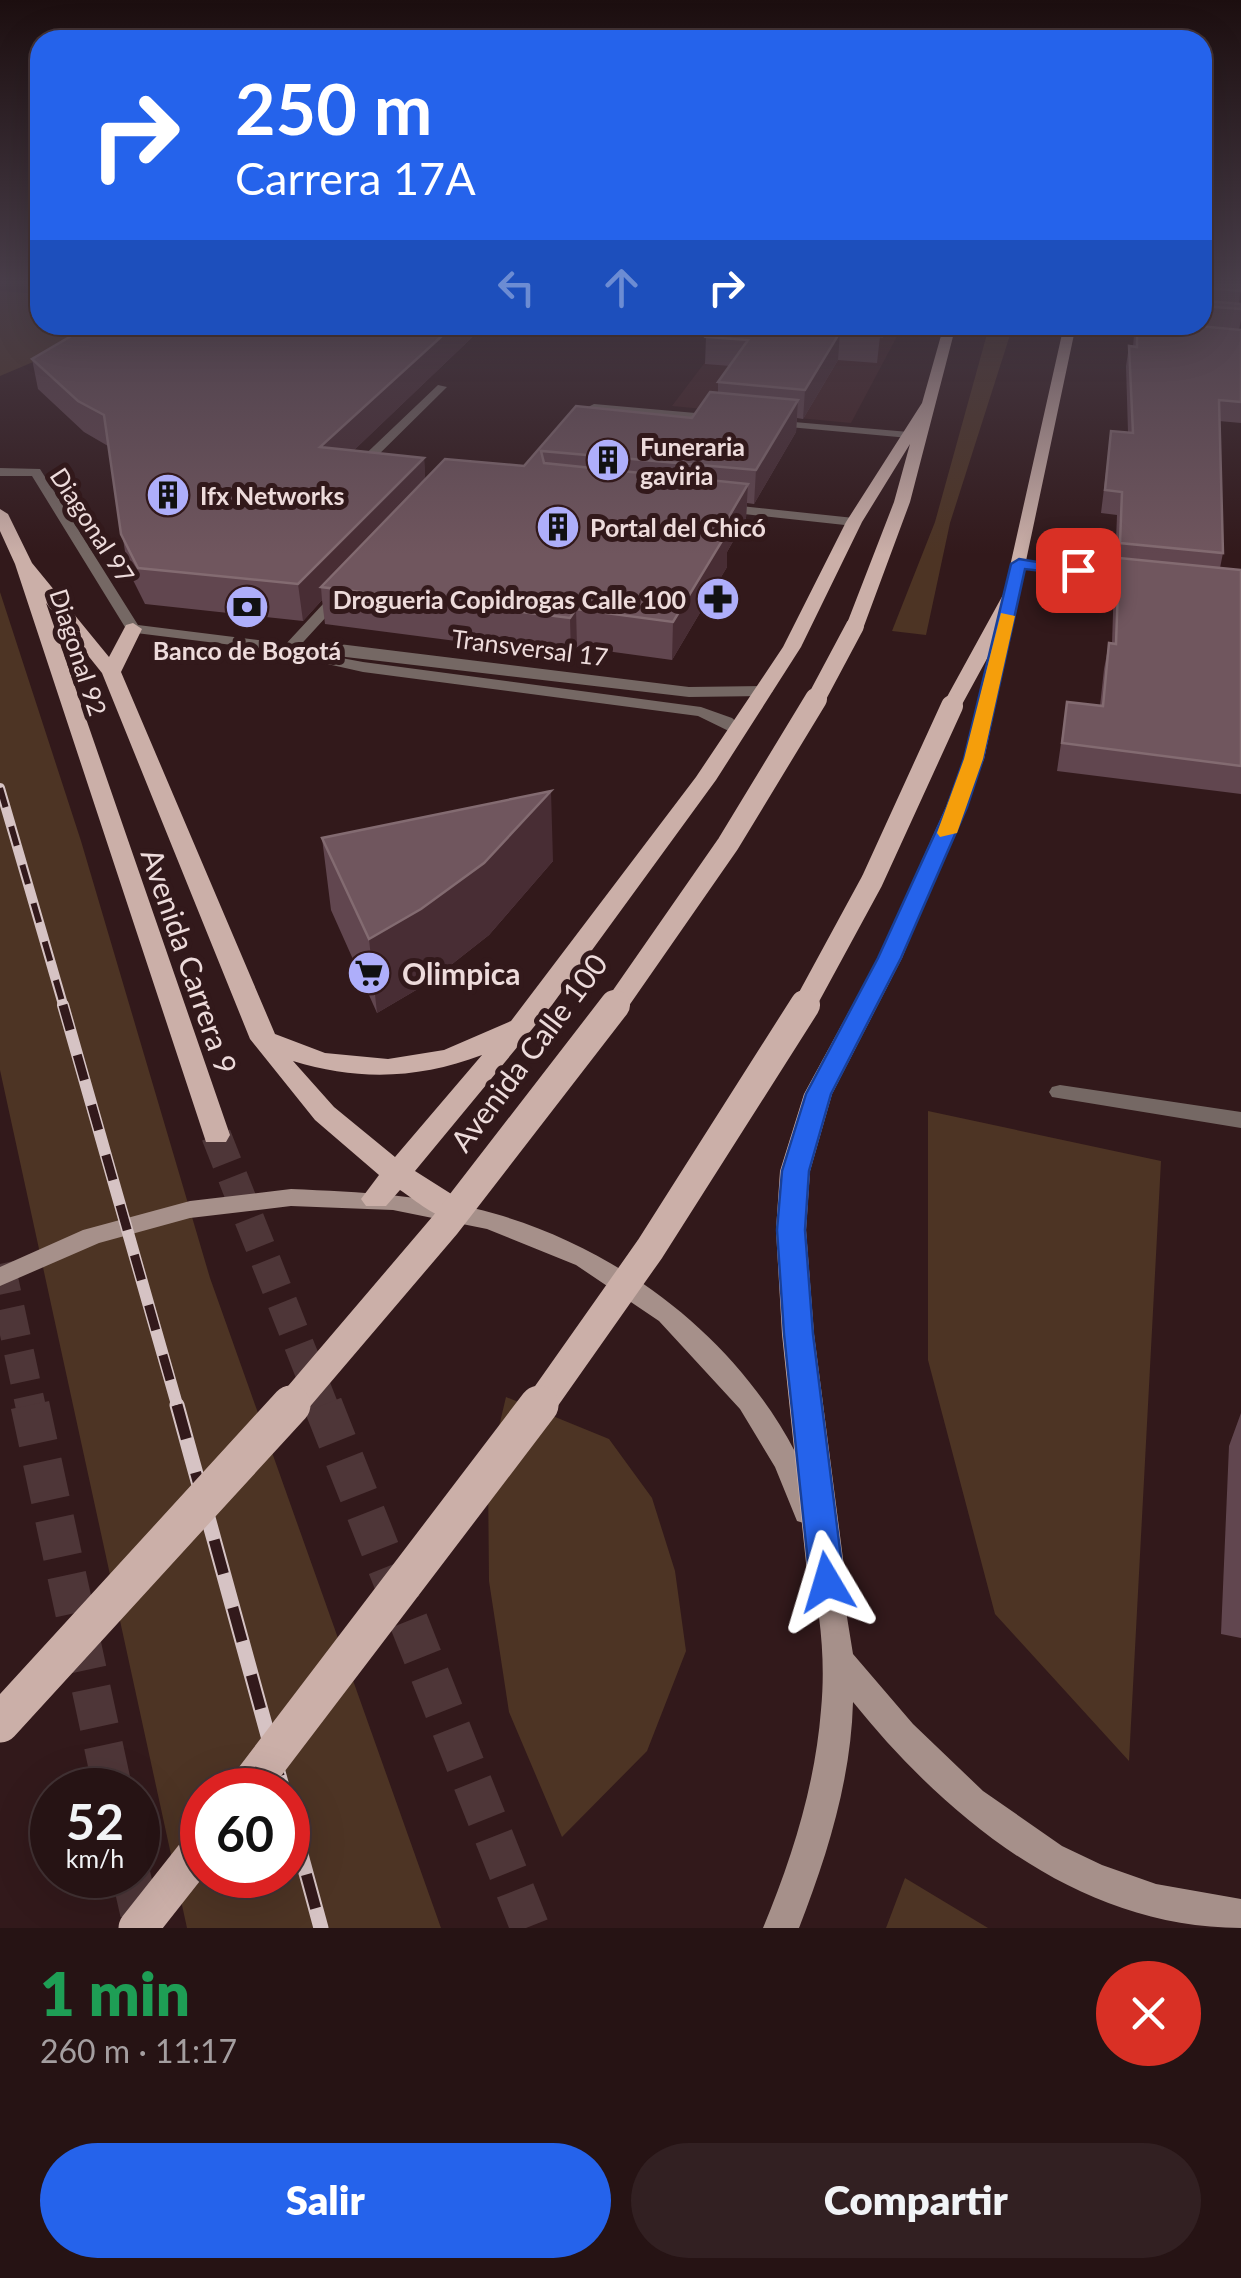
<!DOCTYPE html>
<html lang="es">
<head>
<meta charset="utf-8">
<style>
  :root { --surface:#261314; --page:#322022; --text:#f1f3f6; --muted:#a49ea0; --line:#423234; --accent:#2563eb }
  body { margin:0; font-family:Lato,sans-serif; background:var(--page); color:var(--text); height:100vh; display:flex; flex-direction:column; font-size:38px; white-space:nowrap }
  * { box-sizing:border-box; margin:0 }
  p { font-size:32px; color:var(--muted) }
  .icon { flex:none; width:55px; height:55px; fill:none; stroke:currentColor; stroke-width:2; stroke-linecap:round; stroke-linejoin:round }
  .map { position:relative; height:1928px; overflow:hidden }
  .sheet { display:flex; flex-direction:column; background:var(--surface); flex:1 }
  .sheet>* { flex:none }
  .guide { position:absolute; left:30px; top:30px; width:1182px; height:305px; border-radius:30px; box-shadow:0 10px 40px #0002,0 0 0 2px var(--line); background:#2563eb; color:#fff; overflow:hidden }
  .speed { position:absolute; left:30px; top:1768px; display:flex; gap:20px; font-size:50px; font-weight:700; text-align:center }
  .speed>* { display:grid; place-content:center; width:130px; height:130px; border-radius:50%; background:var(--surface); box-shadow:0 10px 40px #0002,0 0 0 2px var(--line); line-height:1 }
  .speed small { font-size:25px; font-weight:400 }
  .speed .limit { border:15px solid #d22; background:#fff; color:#111 }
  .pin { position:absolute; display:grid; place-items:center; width:85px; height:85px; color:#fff; margin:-42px; border-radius:20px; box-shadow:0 5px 15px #0006 }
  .me { position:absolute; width:110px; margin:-55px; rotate:353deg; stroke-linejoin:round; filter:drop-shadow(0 0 8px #0008) }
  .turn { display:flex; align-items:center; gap:35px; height:210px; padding:0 40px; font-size:45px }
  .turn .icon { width:130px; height:130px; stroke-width:2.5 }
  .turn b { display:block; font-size:70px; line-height:85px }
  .lanes { display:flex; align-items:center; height:95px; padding:0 40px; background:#0003; justify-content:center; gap:50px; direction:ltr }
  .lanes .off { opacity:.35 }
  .round { display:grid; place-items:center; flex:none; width:105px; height:105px; border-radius:52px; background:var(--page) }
  .head { display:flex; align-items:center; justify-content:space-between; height:170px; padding:0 40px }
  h1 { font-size:60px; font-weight:800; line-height:75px; color:#1e9e55 }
  .primary-button { display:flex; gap:20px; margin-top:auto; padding:20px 40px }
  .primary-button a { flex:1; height:115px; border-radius:60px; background:var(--accent); color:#fff; font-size:40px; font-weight:800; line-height:115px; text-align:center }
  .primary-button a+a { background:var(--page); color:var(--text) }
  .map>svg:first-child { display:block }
</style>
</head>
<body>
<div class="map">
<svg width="1241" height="1928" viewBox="0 0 1241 1928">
  <rect width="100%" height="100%" fill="#32191b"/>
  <path fill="#422224" d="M 733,325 L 903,325 L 851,423 L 672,406 Z"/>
  <path fill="#4d3424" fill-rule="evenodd" d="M 0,291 L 40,294 L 40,325 L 121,325 L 0,376 Z
    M 987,334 L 1010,335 L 950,523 L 926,635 L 892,631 L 935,522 Z
    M 0,592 L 81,841 L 210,1278 L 441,1928 L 187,1928 L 0,1070 ZM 202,1790 L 288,1790 L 288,1875 L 202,1875 Z
    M 928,1111 L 1161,1161 L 1129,1761 L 995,1614 L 928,1360 Z
    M 506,1397 L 609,1439 L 652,1498 L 675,1571 L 686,1651 L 647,1751 L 562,1837 L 509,1712 L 489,1581 L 488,1473 Z
    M 905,1878 L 988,1928 L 886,1928 Z"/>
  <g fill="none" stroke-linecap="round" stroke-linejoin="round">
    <path stroke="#4e3638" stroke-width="30" stroke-dasharray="30 15" stroke-linecap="butt" d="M 216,1135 L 324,1408
      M 0,1264 L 31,1408"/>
    <path stroke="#4e3638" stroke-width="39" stroke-dasharray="39 19" stroke-linecap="butt" d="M 30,1405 L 113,1790
      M 323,1405 L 530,1928
      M 131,1875 L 143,1928"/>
    <path fill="#756864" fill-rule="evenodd" d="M 438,385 L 447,387 L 361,472 L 353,472 L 353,466 Z
      M 337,589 L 349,592 L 294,652 L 284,652 L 284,646 Z"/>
    <path fill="#756864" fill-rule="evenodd" d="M 594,404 L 718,415 L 724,418 L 718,421 L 590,409 L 588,407 Z
      M 771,420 L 909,432 L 915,435 L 909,438 L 767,425 L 765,423 Z
      M 0,468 L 40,469 L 138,625 L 289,644 L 339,644 L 689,687 L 765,686 L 773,691 L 765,696 L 689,697 L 320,654 L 363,662 L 701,707 L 732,718 L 747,731 L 739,736 L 698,716 L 363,672 L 305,659 L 304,654 L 128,632 L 32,476 L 0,476 Z
      M 722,504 L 854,518 L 861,522 L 854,526 L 717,511 L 716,508 Z
      M 1019,560 L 1140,573 L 1147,577 L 1140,581 L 1014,567 L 1014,561 Z
      M 1060,1085 L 1241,1112 L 1241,1128 L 1052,1097 L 1049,1092 L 1052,1087 Z"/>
    <path fill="#a6908a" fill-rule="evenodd" d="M 1032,325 L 1074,325 L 1164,335 L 1159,338 Z
      M 291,1189 C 360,1192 429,1195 496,1214 C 641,1256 772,1366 821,1512 L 817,1521 L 807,1524 L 797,1521 L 775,1467 L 740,1409 L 659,1321 L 576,1265 L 487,1229 L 393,1210 L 291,1206 L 190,1218 L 99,1243 L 0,1286 L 0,1267 L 83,1230 L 190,1201 Z
      M 825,1561 L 835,1565 L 840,1574 L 853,1654 L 913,1724 L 983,1791 L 1062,1846 L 1102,1865 L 1156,1884 L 1241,1899 L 1241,1928 C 1081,1928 949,1821 853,1702 C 851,1780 827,1856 799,1928 L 763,1928 C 792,1858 815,1786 821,1710 C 824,1679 823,1648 819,1617 C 817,1600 807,1581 815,1565 Z"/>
    <path fill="#cbafa8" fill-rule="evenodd" d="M 944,325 L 956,325 L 910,502 L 864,626 L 855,632 L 846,626 L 894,502 L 910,444 L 862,522 L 801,647 L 716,780 L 552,1005 L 415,1171 L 464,1202 L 468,1210 L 464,1218 C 441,1224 418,1202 400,1190 L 386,1206 L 366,1206 L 361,1199 L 379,1175 L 315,1120 L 250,1039 L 102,673 L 46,603 L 230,1135 L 226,1142 L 206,1142 L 15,564 L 0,531 L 0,509 L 8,514 L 32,563 L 109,657 L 126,625 L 133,623 L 142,629 L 121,672 L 275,1034 L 325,1053 L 388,1059 L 444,1050 L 511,1021 L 696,777 L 783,647 L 846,522 L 922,403 ZM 482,1055 L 395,1157 L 334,1107 L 293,1061 C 358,1081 419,1079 482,1055 Z
      M 1064,325 L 1076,325 L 984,759 L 902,958 L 832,1094 L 810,1171 L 806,1230 L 814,1334 L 846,1582 L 840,1594 L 827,1599 L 814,1594 L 808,1582 L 782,1334 L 776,1230 L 780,1171 L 804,1094 L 878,958 L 946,807 L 964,759 L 989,655 L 959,710 L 952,712 L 942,706 L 1004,593 Z"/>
    <g stroke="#d6c3c4" stroke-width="10">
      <path id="rail-far2" d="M 0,788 L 64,1008"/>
    </g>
    <g stroke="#d6c3c4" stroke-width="12">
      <path id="rail-far1" d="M 63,1005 L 178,1408"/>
    </g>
    <g stroke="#d6c3c4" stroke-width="15">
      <path id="rail" d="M 177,1405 L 283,1790
        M 288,1807 L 321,1928"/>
    </g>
    <use href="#rail-far2" stroke="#32191b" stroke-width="6" stroke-dasharray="20" stroke-linecap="butt"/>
    <use href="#rail-far1" stroke="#32191b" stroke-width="9" stroke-dasharray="26" stroke-linecap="butt"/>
    <use href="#rail" stroke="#32191b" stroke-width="11" stroke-dasharray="35" stroke-linecap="butt"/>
    <path stroke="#cbafa8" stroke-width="18" d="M 815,701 L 855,626"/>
    <path stroke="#cbafa8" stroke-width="22" d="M 614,1008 L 728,844 L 816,699
      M 803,1008 L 872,881 L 952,706"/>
    <path stroke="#cbafa8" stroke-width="30" d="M 289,1408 L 445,1225 L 615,1005
      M 538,1408 L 650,1249 L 805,1005"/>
    <path stroke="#cbafa8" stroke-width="39" d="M 0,1723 L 291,1405
      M 246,1790 L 539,1405
      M 138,1928 L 202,1847"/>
  </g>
  <path fill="#61464f" d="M 1202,285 L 1241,285 L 1239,304 L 1241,304 L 1241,320 L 1239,330 L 1241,330 L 1241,423 L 1219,421 L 1223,553 L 1220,568 L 1241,570 L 1241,794 L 1057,771 L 1067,702 L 1100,706 L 1104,669 L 1109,643 L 1112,644 L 1114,582 L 1117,567 L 1115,567 L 1117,515 L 1101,513 L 1111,431 L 1128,432 L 1126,366 L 1129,346 L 1133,346 L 1135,326 L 1134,325 L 1202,325 Z
    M 90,325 L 485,325 L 354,450 L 424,458 L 425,480 L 524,466 L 576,406 L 692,418 L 718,393 L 718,382 L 730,366 L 705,364 L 706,337 L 715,325 L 880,336 L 877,363 L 838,360 L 803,419 L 797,418 L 796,432 L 754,504 L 747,503 L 746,518 L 727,552 L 727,567 L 672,660 L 577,647 L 571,656 L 325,624 L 322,600 L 303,621 L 145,604 L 128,570 L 108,446 L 84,432 L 38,389 L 32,359 Z
    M 322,838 L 553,861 L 489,935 L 428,983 L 377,1013 L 331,910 Z
    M 1241,1413 L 1241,1638 L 1221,1634 L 1229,1446 Z"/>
  <path fill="#482d34" d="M 454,325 L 485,325 L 324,479 L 320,447 Z
    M 840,332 L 838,360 L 803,419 L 805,390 Z
    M 798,400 L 796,432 L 754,504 L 756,470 Z
    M 424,458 L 426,491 L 321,587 L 322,600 L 303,621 L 298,584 Z
    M 748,484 L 746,518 L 727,552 L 727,567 L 672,660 L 673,622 Z
    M 576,609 L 577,647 L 571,656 L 570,618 Z
    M 551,791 L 553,861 L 489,935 L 428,983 L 377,1013 L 369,939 Z"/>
  <path fill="#70565e" stroke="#836b71" stroke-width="2.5" d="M 1202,285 L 1241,285 L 1241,291 L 1207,288 L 1203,292 L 1207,301 L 1241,304 L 1241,309 L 1202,306 Z
    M 90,325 L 454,325 L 320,447 L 424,458 L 298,584 L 138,568 L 121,534 L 104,415 L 78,401 L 32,359 Z
    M 715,325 L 870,325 L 880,336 L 840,332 L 805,390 L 718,382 L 748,340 L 706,337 Z
    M 1137,325 L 1188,325 L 1241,330 L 1241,402 L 1219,400 L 1223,553 L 1120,543 L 1122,492 L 1105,490 L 1111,431 L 1133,433 L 1129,346 L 1137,347 Z
    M 710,392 L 798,400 L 756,470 L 541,451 L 544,463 L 748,484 L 721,530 L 728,531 L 673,622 L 576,609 L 570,618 L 321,587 L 445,459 L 524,466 L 576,406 L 692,418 Z
    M 1119,558 L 1241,570 L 1241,766 L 1062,743 L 1067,702 L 1103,706 L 1109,643 L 1116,644 Z
    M 551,791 L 484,863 L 421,909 L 369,939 L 322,838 Z"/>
  <linearGradient id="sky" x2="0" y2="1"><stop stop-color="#1c0e0f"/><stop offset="0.51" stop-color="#493e4a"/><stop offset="1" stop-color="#493e4a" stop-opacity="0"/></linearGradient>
  <rect width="1241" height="555" fill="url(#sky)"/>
  <path fill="#2563eb" stroke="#184099" stroke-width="2.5" d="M 1019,559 L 1086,570 L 1078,575 L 1025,569 L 983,759 L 967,807 L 901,958 L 831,1094 L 809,1171 L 805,1230 L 813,1334 L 844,1582 L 839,1593 L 827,1597 L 815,1593 L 810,1582 L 784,1334 L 777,1230 L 782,1171 L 806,1094 L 878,958 L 947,807 L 964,759 L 1011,564 Z"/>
  <path fill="#f59e0b" d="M 1001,613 L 1015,616 L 983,759 L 957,833 L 940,837 L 937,833 L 964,759 Z"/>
  <defs>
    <g id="building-disc" transform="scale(2.25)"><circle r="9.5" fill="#aeaefa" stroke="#32191b"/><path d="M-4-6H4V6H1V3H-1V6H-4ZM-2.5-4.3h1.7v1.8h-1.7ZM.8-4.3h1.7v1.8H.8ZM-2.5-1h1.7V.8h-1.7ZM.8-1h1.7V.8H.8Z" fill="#111"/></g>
    <g id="pharmacy-disc" transform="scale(2.25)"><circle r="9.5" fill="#aeaefa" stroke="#32191b"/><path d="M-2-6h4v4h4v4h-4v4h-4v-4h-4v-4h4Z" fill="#111"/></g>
    <g id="bank-disc" transform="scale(2.25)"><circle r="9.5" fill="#aeaefa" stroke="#32191b"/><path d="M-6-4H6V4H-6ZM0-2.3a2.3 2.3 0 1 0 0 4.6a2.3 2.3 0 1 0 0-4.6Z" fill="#111"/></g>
    <g id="supermarket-disc" transform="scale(2.25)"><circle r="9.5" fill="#aeaefa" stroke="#32191b"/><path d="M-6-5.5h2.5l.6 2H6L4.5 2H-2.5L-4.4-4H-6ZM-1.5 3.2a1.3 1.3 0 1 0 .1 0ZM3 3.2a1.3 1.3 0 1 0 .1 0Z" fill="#111"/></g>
  </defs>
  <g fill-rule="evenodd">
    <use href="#building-disc" x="608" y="460"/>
    <use href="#building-disc" x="168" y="495"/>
    <use href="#building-disc" x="558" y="527"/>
    <use href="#pharmacy-disc" x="718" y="599"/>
    <use href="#bank-disc" x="247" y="607"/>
    <use href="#supermarket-disc" x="369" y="973"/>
  </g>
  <g text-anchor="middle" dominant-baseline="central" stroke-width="10" stroke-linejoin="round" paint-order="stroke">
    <g font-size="25" font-weight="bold" fill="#eddbdb" stroke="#32191b" text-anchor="start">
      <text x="640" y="446">Funeraria<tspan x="640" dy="29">gaviria</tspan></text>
      <text x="200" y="495">Ifx Networks</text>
      <text x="590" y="527">Portal del Chicó</text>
      <text x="686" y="599" text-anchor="end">Drogueria Copidrogas Calle 100</text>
      <text x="247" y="650" text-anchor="middle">Banco de Bogotá</text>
    </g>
    <g font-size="25" fill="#eddbdb" stroke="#32191b">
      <text transform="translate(93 525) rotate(57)">Diagonal 97</text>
      <text transform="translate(530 647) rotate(7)">Transversal 17</text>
      <text transform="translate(79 652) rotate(72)">Diagonal 92</text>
    </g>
    <g font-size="30" fill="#eddbdb" stroke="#32191b">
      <text transform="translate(190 961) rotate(71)">Avenida Carrera 9</text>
      <text transform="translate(528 1052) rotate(-53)">Avenida Calle 100</text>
    </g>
    <g font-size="30" font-weight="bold" fill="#eddbdb" stroke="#32191b" text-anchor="start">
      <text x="402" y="973">Olimpica</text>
    </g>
  </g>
</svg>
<div class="speed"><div>52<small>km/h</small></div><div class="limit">60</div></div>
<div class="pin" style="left:1078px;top:570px;background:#d93025"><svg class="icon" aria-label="arrive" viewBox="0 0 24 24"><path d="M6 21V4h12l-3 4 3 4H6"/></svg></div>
<svg class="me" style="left:827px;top:1582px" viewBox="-20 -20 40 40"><path d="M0-17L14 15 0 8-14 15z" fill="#2563eb" stroke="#fff" stroke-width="4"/></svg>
<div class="guide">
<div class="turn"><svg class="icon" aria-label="right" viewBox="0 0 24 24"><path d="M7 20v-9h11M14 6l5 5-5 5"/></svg><div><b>250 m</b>Carrera 17A</div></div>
<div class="lanes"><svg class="icon off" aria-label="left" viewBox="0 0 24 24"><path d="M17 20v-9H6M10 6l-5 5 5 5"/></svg><svg class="icon off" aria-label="ahead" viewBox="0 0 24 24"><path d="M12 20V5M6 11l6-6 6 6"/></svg><svg class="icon" aria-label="right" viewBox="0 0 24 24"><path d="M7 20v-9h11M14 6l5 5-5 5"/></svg></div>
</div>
</div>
<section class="sheet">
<div class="head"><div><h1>1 min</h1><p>260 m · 11:17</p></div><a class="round" style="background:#d93025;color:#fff"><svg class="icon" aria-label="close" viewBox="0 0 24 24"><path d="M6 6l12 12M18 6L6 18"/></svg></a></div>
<div class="primary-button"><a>Salir</a><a>Compartir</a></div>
</section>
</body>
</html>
